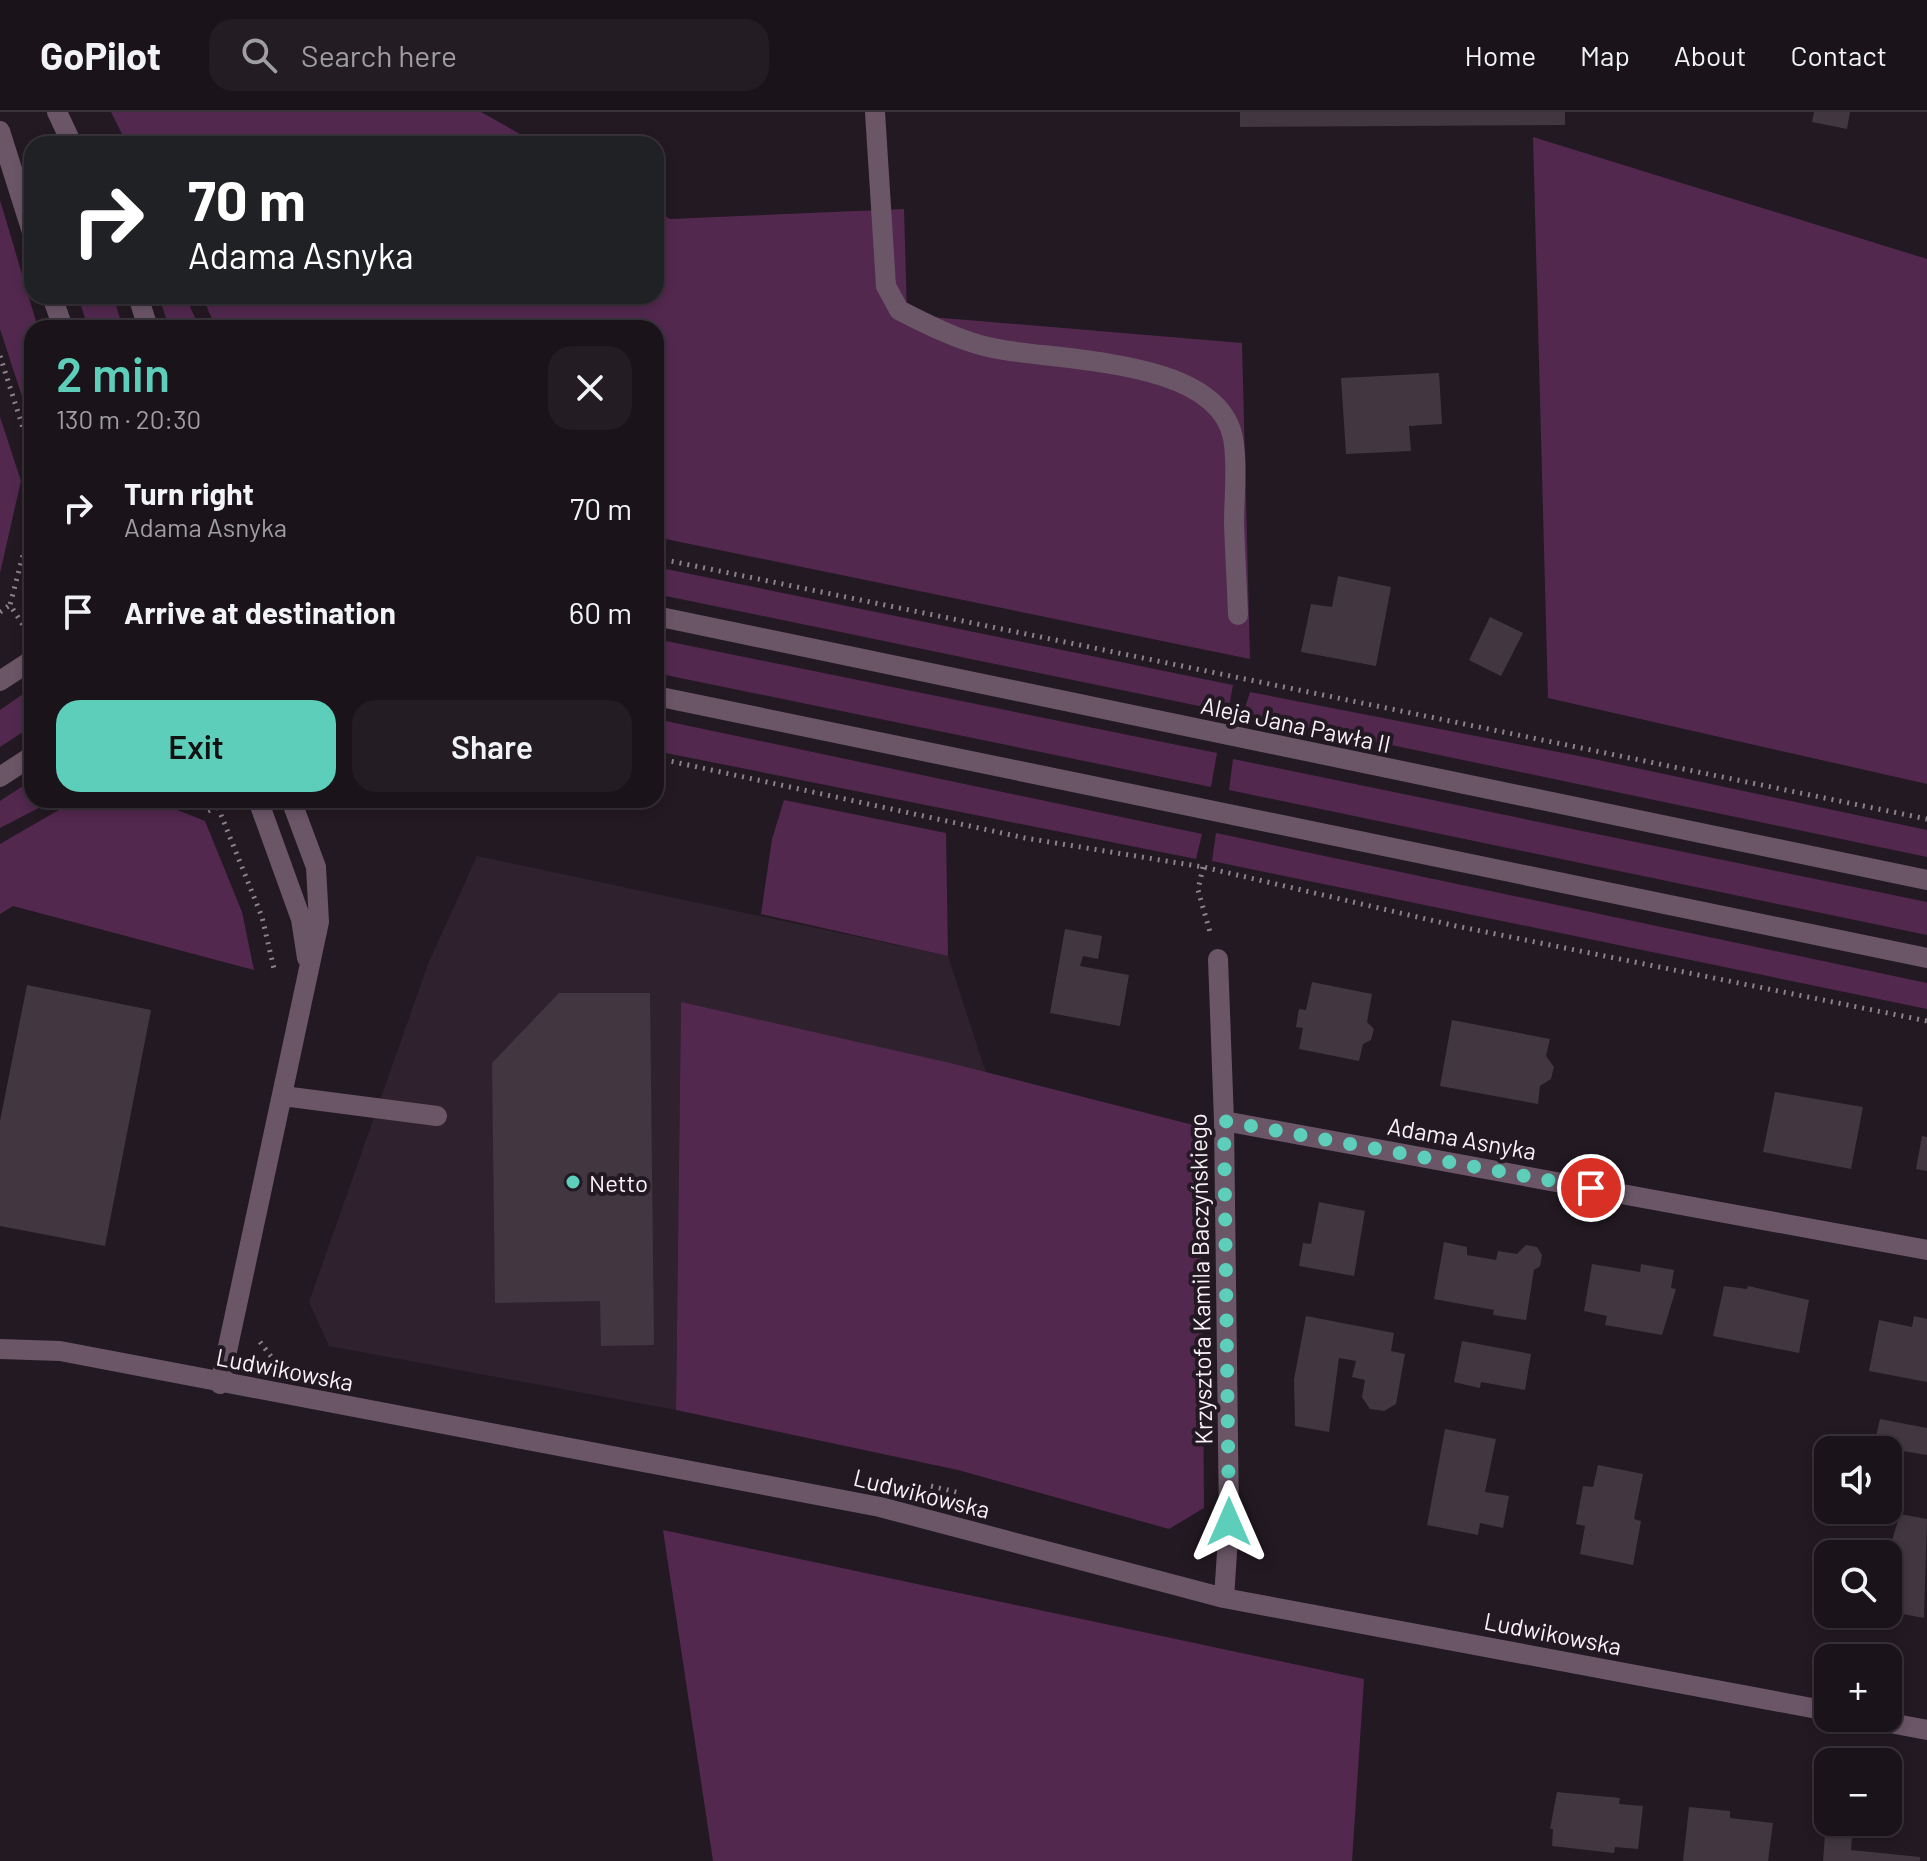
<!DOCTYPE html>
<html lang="en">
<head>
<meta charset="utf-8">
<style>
  :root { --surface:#1a131a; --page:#231c23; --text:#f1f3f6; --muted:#9f9ea2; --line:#383239; --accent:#5cceba }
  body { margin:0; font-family:Barlow,sans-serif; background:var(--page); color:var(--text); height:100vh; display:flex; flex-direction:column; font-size:30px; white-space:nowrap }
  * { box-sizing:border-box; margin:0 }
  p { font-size:26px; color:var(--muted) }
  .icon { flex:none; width:44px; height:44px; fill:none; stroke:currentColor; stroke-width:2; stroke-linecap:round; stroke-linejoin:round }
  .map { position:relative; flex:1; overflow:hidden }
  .panel { position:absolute; left:24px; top:208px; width:640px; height:488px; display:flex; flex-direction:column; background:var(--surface); border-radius:24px; box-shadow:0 4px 12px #0003,0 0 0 2px var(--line) }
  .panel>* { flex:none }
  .banner { position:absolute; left:24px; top:24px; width:640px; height:168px; border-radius:24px; box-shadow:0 4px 12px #0003,0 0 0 2px var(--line); background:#202124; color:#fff; overflow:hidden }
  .tools { position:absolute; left:1814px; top:1324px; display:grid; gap:16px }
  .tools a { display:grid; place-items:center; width:88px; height:88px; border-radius:16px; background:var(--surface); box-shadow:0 4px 12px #0003,0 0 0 2px var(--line); font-size:40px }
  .pin { position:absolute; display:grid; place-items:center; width:68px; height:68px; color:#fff; margin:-34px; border:4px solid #fff; border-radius:50%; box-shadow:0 2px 8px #0007 }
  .me { position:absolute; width:88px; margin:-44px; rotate:0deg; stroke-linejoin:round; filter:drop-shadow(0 0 6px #0008) }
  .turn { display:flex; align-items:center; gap:28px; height:168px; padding:0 32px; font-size:36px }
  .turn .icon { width:104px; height:104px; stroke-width:2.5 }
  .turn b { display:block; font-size:56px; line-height:68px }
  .round { display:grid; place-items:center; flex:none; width:84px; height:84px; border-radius:24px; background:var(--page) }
  .summary { display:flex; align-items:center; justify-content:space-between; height:136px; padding:0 32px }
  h1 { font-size:48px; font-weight:600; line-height:60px; color:var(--accent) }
  .primary-button { display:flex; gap:16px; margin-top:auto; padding:16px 32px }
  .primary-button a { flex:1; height:92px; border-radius:24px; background:var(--accent); color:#111; font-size:32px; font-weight:600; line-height:92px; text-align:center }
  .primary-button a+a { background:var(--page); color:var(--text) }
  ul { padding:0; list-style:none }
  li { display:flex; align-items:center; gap:24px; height:104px; padding:0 32px }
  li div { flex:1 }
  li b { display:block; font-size:30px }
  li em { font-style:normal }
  header { display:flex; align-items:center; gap:48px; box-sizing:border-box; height:112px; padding:0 40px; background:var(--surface); border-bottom:2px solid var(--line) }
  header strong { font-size:38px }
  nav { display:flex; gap:44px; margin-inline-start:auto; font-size:28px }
  .search { width:560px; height:72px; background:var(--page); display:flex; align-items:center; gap:20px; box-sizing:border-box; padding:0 28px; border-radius:24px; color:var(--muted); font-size:30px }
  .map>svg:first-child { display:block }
</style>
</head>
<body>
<header>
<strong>GoPilot</strong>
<div class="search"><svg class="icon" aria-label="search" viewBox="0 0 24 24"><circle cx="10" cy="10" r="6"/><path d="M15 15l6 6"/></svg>Search here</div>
<nav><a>Home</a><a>Map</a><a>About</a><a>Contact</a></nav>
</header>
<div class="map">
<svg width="1927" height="1749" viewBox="0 0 1927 1749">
  <rect width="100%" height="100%" fill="#231922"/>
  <path fill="#30212e" d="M 477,744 L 948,844 L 986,961 L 681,891 L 676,1298 L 329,1234 L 309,1190 L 428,852 Z"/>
  <path fill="#52284f" d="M 111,0 L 481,0 L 538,32 L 127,32 Z
    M 1533,25 L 1927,147 L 1927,672 L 1548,586 Z
    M 0,88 L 38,216 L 32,216 L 32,315 L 0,217 Z
    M 904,97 L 907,203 L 1242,231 L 1250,547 L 656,425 L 656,216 L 216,216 L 202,184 L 656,184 L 656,99 L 670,107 Z
    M 78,184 L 113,184 L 123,216 L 88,216 Z
    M 159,184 L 185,184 L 200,216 L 169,216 Z
    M 0,305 L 21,369 L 0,461 Z
    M 656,455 L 1233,573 L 1228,600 L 656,482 Z
    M 656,527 L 1217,641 L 1211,675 L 656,561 Z
    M 1250,580 L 1594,647 L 1927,718 L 1927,745 L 1243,602 Z
    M 23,582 L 32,595 L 32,614 L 0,635 L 0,598 Z
    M 656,607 L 1202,722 L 1196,747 L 656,639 Z
    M 1233,647 L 1927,790 L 1927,823 L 1229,678 Z
    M 32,668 L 32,688 L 54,688 L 0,716 L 0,689 Z
    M 76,688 L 152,688 L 205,709 L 242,800 L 254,858 L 13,794 L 0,802 L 0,732 Z
    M 784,688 L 946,721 L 948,844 L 761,802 L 772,727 Z
    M 1216,721 L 1927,871 L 1927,897 L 1212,749 Z
    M 681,890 L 950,951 L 1201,1015 L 1204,1396 L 1169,1417 L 958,1358 L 676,1298 Z
    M 663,1418 L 1364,1567 L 1352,1749 L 713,1749 Z"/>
  <path fill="#423740" d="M 1240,0 L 1565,0 L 1565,13 L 1240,15 Z
    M 1814,0 L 1850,0 L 1847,17 L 1812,10 Z
    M 1439,261 L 1442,312 L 1409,314 L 1411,339 L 1346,342 L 1341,266 Z
    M 1338,464 L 1391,475 L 1376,554 L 1301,540 L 1311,492 L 1332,495 Z
    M 1490,505 L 1523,521 L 1501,564 L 1469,548 Z
    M 1065,817 L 1102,824 L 1098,847 L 1083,844 L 1080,854 L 1129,863 L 1120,914 L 1050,901 Z
    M 1312,870 L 1372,882 L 1367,910 L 1374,917 L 1371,928 L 1363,932 L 1359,949 L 1299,937 L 1303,916 L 1296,915 L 1299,897 L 1306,898 Z
    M 27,873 L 151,898 L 105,1134 L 0,1114 L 0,1009 Z
    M 559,881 L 650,881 L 654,1233 L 601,1234 L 600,1189 L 495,1191 L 492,951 Z
    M 1452,908 L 1550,927 L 1546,944 L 1554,955 L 1551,967 L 1540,974 L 1538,992 L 1440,974 Z
    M 1775,980 L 1863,995 L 1851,1057 L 1763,1040 Z
    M 1922,1024 L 1927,1025 L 1927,1059 L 1916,1057 Z
    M 1319,1090 L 1365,1099 L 1354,1164 L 1299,1154 L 1303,1131 L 1311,1132 Z
    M 1444,1130 L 1467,1135 L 1467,1143 L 1496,1148 L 1498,1139 L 1517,1142 L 1526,1133 L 1537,1135 L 1542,1143 L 1540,1154 L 1534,1158 L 1526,1208 L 1493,1203 L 1494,1198 L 1434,1187 Z
    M 1592,1152 L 1640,1160 L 1641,1152 L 1674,1158 L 1671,1176 L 1676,1177 L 1662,1223 L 1605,1213 L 1607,1204 L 1584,1199 Z
    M 1724,1174 L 1747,1177 L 1748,1174 L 1809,1188 L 1799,1241 L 1713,1224 Z
    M 1306,1204 L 1394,1221 L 1391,1239 L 1405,1242 L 1396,1292 L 1384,1299 L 1370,1297 L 1362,1285 L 1365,1268 L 1352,1265 L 1356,1249 L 1339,1246 L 1329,1320 L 1295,1314 L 1294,1267 Z
    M 1914,1204 L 1927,1207 L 1927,1270 L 1869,1259 L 1879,1208 L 1912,1215 Z
    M 1462,1229 L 1531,1242 L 1525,1278 L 1481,1270 L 1480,1276 L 1454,1270 Z
    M 1880,1307 L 1927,1316 L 1927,1343 L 1903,1339 L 1898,1353 L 1888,1351 L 1888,1338 L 1873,1338 Z
    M 1445,1317 L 1496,1327 L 1485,1380 L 1509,1384 L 1503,1416 L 1480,1411 L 1478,1423 L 1427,1413 Z
    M 1598,1353 L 1643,1362 L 1634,1407 L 1641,1409 L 1633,1453 L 1580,1442 L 1585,1414 L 1576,1412 L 1583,1374 L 1593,1375 Z
    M 1900,1402 L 1927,1407 L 1924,1506 L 1892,1500 L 1897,1475 L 1888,1473 L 1888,1442 Z
    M 1557,1680 L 1620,1686 L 1619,1692 L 1643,1694 L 1638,1737 L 1615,1735 L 1614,1741 L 1552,1734 L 1553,1717 L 1550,1717 Z
    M 1689,1695 L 1730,1699 L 1730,1706 L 1773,1711 L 1768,1749 L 1683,1749 Z
    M 1825,1723 L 1852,1726 L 1851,1738 L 1920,1745 L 1920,1749 L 1823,1749 Z"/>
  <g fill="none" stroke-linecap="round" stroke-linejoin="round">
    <path stroke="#8b828a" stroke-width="5" stroke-dasharray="2 6" stroke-linecap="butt" d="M 0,244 L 32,344
      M 656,446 L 1927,707
      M 0,500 L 10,493
      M 27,519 L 10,493 L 32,409
      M 656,646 L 1025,726 L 1203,755 L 1456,814 L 1927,909
      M 215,688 L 262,805 L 275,861
      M 208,699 L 230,691
      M 1203,755 L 1198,778 L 1210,820
      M 260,1230 L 273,1247
      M 931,1374 L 960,1381"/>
    <path stroke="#6b5668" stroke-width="20" d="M 57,0 L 72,32
      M 875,0 L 886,174 L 899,198 C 926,212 958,228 988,235 C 1050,250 1217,243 1233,326 C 1238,354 1234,383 1234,411 C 1235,442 1237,472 1238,503
      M 0,19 L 32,120
      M 52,184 L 63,216
      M 138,184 L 148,216
      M 656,504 L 1927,768
      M 0,569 L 32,548
      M 656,584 L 1927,846
      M 0,665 L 32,644
      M 258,688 L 301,807 L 307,846
      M 1218,847 L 1224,1009 L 1229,1410 L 1224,1486
      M 283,984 L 437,1004
      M 1224,1009 L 1927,1138
      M 0,1237 L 60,1239 L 880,1395 L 1224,1486 L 1828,1599
      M 220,1272 L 319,810 L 316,755 L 291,688
      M 1864,1606 L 1927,1618"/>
  </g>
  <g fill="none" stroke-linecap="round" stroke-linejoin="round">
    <path stroke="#5cceba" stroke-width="14" stroke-dasharray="0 25.2" d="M 1229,1410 L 1224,1009 L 1591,1076"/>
  </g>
  <circle fill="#5cceba" stroke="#231922" stroke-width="3" cx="573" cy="1070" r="8"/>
  <g text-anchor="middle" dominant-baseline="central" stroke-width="8" stroke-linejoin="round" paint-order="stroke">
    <g font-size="24" fill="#f8f1f7" stroke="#231922">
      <text transform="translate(1296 612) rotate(12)">Aleja Jana Pawła II</text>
      <text transform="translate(1462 1026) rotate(10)">Adama Asnyka</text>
      <text transform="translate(1200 1167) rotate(-91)">Krzysztofa Kamila Baczyńskiego</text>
      <text transform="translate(285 1257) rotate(11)">Ludwikowska</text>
      <text transform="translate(922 1381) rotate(14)">Ludwikowska</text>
      <text transform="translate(1553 1521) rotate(11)">Ludwikowska</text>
    </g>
    <g font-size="24" fill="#f8f1f7" stroke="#231922" text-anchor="start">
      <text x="589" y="1070">Netto</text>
    </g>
  </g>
</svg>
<div class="tools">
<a><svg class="icon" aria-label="sound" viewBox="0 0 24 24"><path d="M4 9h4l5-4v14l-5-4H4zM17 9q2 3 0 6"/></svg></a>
<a><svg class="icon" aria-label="search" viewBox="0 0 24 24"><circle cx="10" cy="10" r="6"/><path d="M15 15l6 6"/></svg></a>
<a>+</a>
<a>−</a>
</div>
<div class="pin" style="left:1591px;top:1076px;background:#d93025"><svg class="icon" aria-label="arrive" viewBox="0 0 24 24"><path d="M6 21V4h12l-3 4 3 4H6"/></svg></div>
<svg class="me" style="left:1229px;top:1410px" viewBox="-20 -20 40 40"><path d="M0-17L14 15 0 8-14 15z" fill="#5cceba" stroke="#fff" stroke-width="4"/></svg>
<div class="banner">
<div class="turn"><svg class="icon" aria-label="right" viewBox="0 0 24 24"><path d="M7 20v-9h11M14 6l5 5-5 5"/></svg><div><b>70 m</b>Adama Asnyka</div></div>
</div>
<section class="panel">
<div class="summary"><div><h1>2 min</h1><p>130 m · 20:30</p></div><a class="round"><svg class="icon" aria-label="close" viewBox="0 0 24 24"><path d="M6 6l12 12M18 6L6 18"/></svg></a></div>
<ul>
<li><svg class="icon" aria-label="right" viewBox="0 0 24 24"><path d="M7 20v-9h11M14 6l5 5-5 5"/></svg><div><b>Turn right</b><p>Adama Asnyka</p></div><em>70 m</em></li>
<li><svg class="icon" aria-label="arrive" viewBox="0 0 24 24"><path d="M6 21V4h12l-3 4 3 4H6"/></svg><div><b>Arrive at destination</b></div><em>60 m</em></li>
</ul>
<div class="primary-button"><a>Exit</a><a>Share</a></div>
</section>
</div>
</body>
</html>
